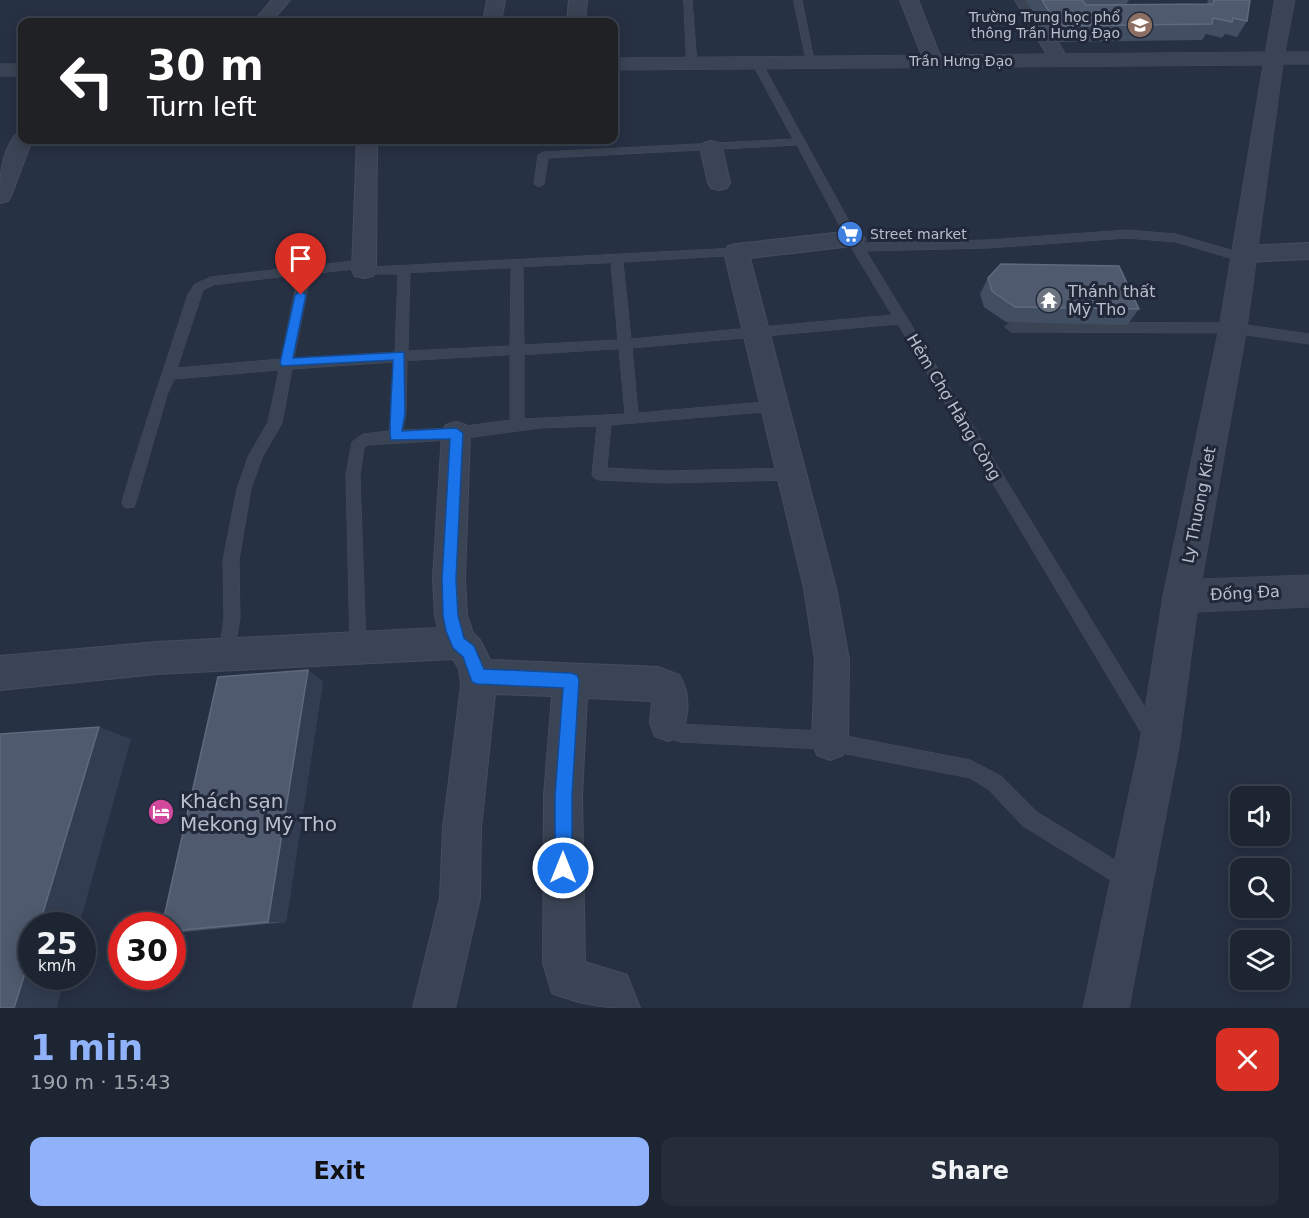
<!DOCTYPE html>
<html lang="en">
<head>
<meta charset="utf-8">
<style>
  :root { --surface:#1d2533; --page:#252d3b; --text:#f1f3f6; --muted:#a0a5ac; --line:#3b424e; --accent:#90b2fb }
  body { margin:0; font-family:"DejaVu Sans",sans-serif; background:var(--page); color:var(--text); height:100vh; display:flex; flex-direction:column; font-size:22px; white-space:nowrap }
  * { box-sizing:border-box; margin:0 }
  p { font-size:20px; color:var(--muted) }
  .icon { flex:none; width:33px; height:33px; fill:none; stroke:currentColor; stroke-width:2; stroke-linecap:round; stroke-linejoin:round }
  .map { position:relative; height:1008px; overflow:hidden }
  .panel { display:flex; flex-direction:column; background:var(--surface); flex:1 }
  .panel>* { flex:none }
  .guide { position:absolute; left:18px; top:18px; width:600px; height:126px; border-radius:12px; box-shadow:0 3px 15px #0003,0 0 0 2px var(--line); background:#202124; color:#fff; overflow:hidden }
  .fabs { position:absolute; left:1230px; top:786px; display:grid; gap:12px }
  .fabs a { display:grid; place-items:center; width:60px; height:60px; border-radius:12px; background:var(--surface); box-shadow:0 3px 15px #0003,0 0 0 2px var(--line); font-size:30px }
  .speed { position:absolute; left:18px; top:912px; display:flex; gap:12px; font-size:30px; font-weight:700; text-align:center }
  .speed>* { display:grid; place-content:center; width:78px; height:78px; border-radius:50%; background:var(--surface); box-shadow:0 3px 15px #0003,0 0 0 2px var(--line); line-height:1 }
  .speed small { font-size:15px; font-weight:400 }
  .speed .limit { border:9px solid #d22; background:#fff; color:#111 }
  .pin { position:absolute; display:grid; place-items:center; width:51px; height:51px; color:#fff; margin:-62px -26px; border-radius:50% 50% 50% 0; rotate:-45deg; box-shadow:0 0 6px #0007 }
  .pin .icon { rotate:45deg }
  .me { position:absolute; width:66px; margin:-33px; rotate:0deg; stroke-linejoin:round; filter:drop-shadow(0 0 4px #0008) }
  .turn { display:flex; align-items:center; gap:21px; height:126px; padding:0 30px; font-size:27px }
  .turn .icon { width:78px; height:78px; stroke-width:2.5 }
  .turn b { display:block; font-size:42px; line-height:51px }
  .round { display:grid; place-items:center; flex:none; width:63px; height:63px; border-radius:12px; background:var(--page) }
  .head { display:flex; align-items:center; justify-content:space-between; height:102px; padding:0 30px }
  h1 { font-size:36px; font-weight:800; line-height:45px; color:var(--accent) }
  .cta { display:flex; gap:12px; margin-top:auto; padding:12px 30px }
  .cta a { flex:1; height:69px; border-radius:12px; background:var(--accent); color:#111; font-size:24px; font-weight:800; line-height:69px; text-align:center }
  .cta a+a { background:var(--page); color:var(--text) }
  .map>svg:first-child { display:block }
</style>
</head>
<body>
<div class="map">
<svg width="1309" height="1008" viewBox="0 0 1309 1008">
  <rect width="100%" height="100%" fill="#273144"/>
  <g fill="none" stroke-linecap="round" stroke-linejoin="round">
    <g stroke="#454c5d" stroke-width="1">
      <path id="service" d="M 684,0 L 692,0 L 697,64 L 692,67 L 687,64 Z
        M 794,0 L 802,0 L 815,65 L 807,63 Z
        M 757,60 L 762,63 L 861,243 L 988,240 L 1127,230 L 1176,234 L 1247,255 L 1249,258 L 1243,262 L 1176,242 L 1127,238 L 988,248 L 866,251 L 1160,732 L 1163,738 L 1160,744 L 1154,747 L 1148,744 L 898,324 L 632,348 L 638,413 L 775,401 L 782,406 L 775,411 L 611,425 L 607,468 L 665,471 L 792,468 L 797,470 L 799,474 L 797,478 L 792,480 L 665,483 L 599,480 L 594,478 L 592,474 L 597,426 L 540,428 L 451,440 L 367,445 L 364,448 L 360,475 L 366,647 L 364,653 L 358,655 L 352,653 L 350,647 L 346,475 L 352,442 L 363,434 L 389,431 L 392,414 L 394,362 L 292,369 L 282,423 L 262,458 L 251,489 L 239,560 L 240,618 L 233,661 L 227,663 L 221,661 L 219,655 L 224,618 L 223,560 L 237,489 L 248,457 L 268,422 L 279,370 L 174,379 L 167,395 L 136,502 L 134,507 L 129,508 L 124,507 L 122,502 C 142,432 166,363 188,294 L 195,284 L 211,277 L 363,260 L 367,261 L 368,266 L 373,267 L 736,248 L 742,252 L 740,255 L 623,262 L 631,339 L 892,315 L 851,247 L 797,145 L 548,158 L 544,184 L 539,187 L 534,184 L 538,155 L 543,152 L 793,139 L 752,63 ZM 611,263 L 618,340 L 524,345 L 523,267 ZM 511,268 L 510,346 L 408,351 L 410,273 ZM 359,269 L 360,273 L 364,274 L 398,274 L 395,352 L 294,358 L 311,274 ZM 298,275 L 281,359 L 177,368 L 203,290 L 213,285 ZM 619,349 L 625,414 L 524,419 L 524,355 ZM 510,355 L 510,420 L 451,428 L 403,430 L 406,414 L 407,361 Z
        M 1011,322 L 1233,323 L 1309,334 L 1309,344 L 1233,333 L 1011,332 L 1005,327 Z
        M 668,714 L 674,717 L 680,724 L 821,731 L 970,760 L 1001,776 L 1037,812 L 1136,873 L 1139,880 L 1136,887 L 1129,890 L 1122,887 L 1023,826 L 988,789 L 970,778 L 821,749 L 680,742 C 668,738 664,735 659,723 L 662,717 Z"/>
    </g>
    <g stroke="#454c5d" stroke-width="2">
      <path id="minor" d="M 272,0 L 290,0 L 271,22 L 253,22 Z
        M 487,0 L 505,0 L 501,22 L 483,22 Z
        M 569,0 L 587,0 L 585,22 L 567,22 Z
        M 900,0 L 918,0 L 942,61 L 940,65 L 926,65 L 924,61 Z
        M 1015,0 L 1033,0 L 1069,61 L 1067,65 L 1053,65 Z
        M 22,133 L 22,140 L 32,140 L 11,196 L 8,201 L 0,203 C 0,178 0,156 15,135 Z
        M 357,140 L 377,140 L 376,270 L 373,276 L 364,278 L 355,276 L 352,270 Z
        M 711,141 L 718,143 L 722,147 L 730,183 L 727,188 L 719,190 L 711,188 L 708,183 L 700,147 L 704,143 Z
        M 853,231 L 861,233 L 865,239 L 861,245 L 750,258 L 836,588 L 849,660 L 848,742 L 843,755 L 830,760 L 817,755 L 812,742 L 815,660 L 804,588 L 724,252 L 728,246 L 736,244 Z
        M 1309,243 L 1309,259 L 1244,262 L 1236,260 L 1232,254 L 1236,248 L 1244,246 Z
        M 456,422 L 466,425 L 470,433 L 465,579 L 467,616 L 473,633 L 480,640 L 490,660 L 658,667 L 679,675 C 691,693 689,716 681,736 L 668,741 L 655,736 L 650,723 L 652,701 L 587,698 L 582,796 L 585,962 L 627,975 L 640,1008 C 605,1008 585,1006 552,993 L 543,963 L 544,796 L 552,696 L 495,694 L 481,828 L 480,898 L 455,1008 L 413,1008 L 440,898 L 443,828 L 461,686 L 459,669 L 453,659 L 157,674 L 0,690 L 0,656 L 157,642 L 438,628 L 435,616 L 433,579 L 442,433 L 446,425 Z"/>
    </g>
    <g stroke="#454c5d" stroke-width="1">
      <path id="tertiary" d="M 1275,0 L 1295,0 L 1285,52 L 1309,52 L 1309,64 L 1283,64 L 1247,328 L 1202,579 L 1309,575 L 1309,607 L 1197,612 L 1179,747 L 1129,1008 L 1083,1008 L 1139,747 L 1163,596 L 1219,328 L 1263,65 L 614,70 L 614,58 L 1265,52 Z
        M 0,64 L 22,64 L 22,76 L 0,76 Z"/>
    </g>
    <use href="#service" fill="#3b4454" fill-rule="evenodd"/>
    <use href="#minor" fill="#3b4454" fill-rule="evenodd"/>
    <use href="#tertiary" fill="#3b4454" fill-rule="evenodd"/>
  </g>
  <path fill="#424e62" d="M 1026,0 L 1129,0 L 1126,5 L 1207,4 L 1208,0 L 1250,0 L 1247,21 L 1237,37 L 1225,34 L 1222,38 L 1206,34 L 1202,40 L 1051,42 Z
    M 988,278 L 1139,309 L 1127,325 L 1006,322 L 984,307 L 980,294 Z
    M 323,681 L 286,922 L 184,932 L 172,932 L 172,926 Z"/>
  <path fill="#323d51" d="M 308,670 L 323,681 L 286,922 L 268,922 Z
    M 99,727 L 131,739 L 79,926 L 39,926 Z
    M 32,951 L 32,976 L 65,976 L 57,1008 L 14,1008 Z"/>
  <path fill="#4f5a6e" stroke="#5f6a7c" stroke-width="1.5" d="M 1042,0 L 1082,0 L 1086,5 L 1213,4 L 1214,0 L 1250,0 L 1247,21 L 1233,18 L 1232,22 L 1213,18 L 1212,24 L 1058,26 Z
    M 1001,264 L 1119,266 L 1139,309 L 1015,307 L 992,291 L 988,278 Z
    M 308,670 L 268,922 L 172,931 L 172,926 L 162,926 L 218,677 Z
    M 99,727 L 39,926 L 32,926 L 32,951 L 14,1008 L 0,1008 L 0,734 Z"/>
  <path fill="#1a73e8" stroke="#114b97" stroke-width="1.5" d="M 301,291 L 306,295 L 293,358 L 404,352 L 405,414 L 402,431 L 456,428 L 463,433 L 456,579 L 458,616 L 464,638 L 474,646 L 484,669 L 571,673 L 577,675 L 579,680 L 572,796 L 572,868 L 570,874 L 563,877 L 557,874 L 555,868 L 555,796 L 563,688 L 477,684 L 472,682 L 463,657 L 453,648 L 446,631 L 443,616 L 442,579 L 450,439 L 391,440 C 388,433 393,373 393,360 L 282,366 L 280,363 L 295,295 Z"/>
  <defs>
    <g id="school-disc" transform="scale(1.35)"><circle r="9.5" fill="#8d6e63" stroke="#202839"/><path d="M0-5L7-2L0 1L-7-2ZM-4 1L0 2.5L4 1V4Q0 6-4 4Z" fill="#fff"/></g>
    <g id="supermarket-disc" transform="scale(1.35)"><circle r="9.5" fill="#3f7fe0" stroke="#202839"/><path d="M-6-5.5h2.5l.6 2H6L4.5 2H-2.5L-4.4-4H-6ZM-1.5 3.2a1.3 1.3 0 1 0 .1 0ZM3 3.2a1.3 1.3 0 1 0 .1 0Z" fill="#fff"/></g>
    <g id="temple-disc" transform="scale(1.35)"><circle r="9.5" fill="#6b7280" stroke="#202839"/><path d="M0-6L5-2H3V0L6.5 2.5H4V6H1.5V3h-3V6H-4V2.5H-6.5L-3 0V-2H-5Z" fill="#fff"/></g>
    <g id="hotel-disc" transform="scale(1.35)"><circle r="9.5" fill="#d1479c" stroke="#202839"/><path d="M-6-4.5h1.5V1H6V5H4.5V3h-9V5H-6ZM-4 0a1.8 1.8 0 1 1 3.6 0ZM.5 0V-2.5h3Q6-2.5 6 0Z" fill="#fff"/></g>
  </defs>
  <g fill-rule="evenodd">
    <use href="#school-disc" x="1140" y="25"/>
    <use href="#supermarket-disc" x="850" y="234"/>
    <use href="#temple-disc" x="1049" y="300"/>
    <use href="#hotel-disc" x="161" y="812"/>
  </g>
  <g text-anchor="middle" dominant-baseline="central" stroke-width="6" stroke-linejoin="round" paint-order="stroke">
    <g font-size="14" fill="#b9bfcd" stroke="#202839" text-anchor="end">
      <text x="1120" y="17">Trường Trung học phổ<tspan x="1120" dy="16">thông Trần Hưng Đạo</tspan></text>
      <text x="870" y="234" text-anchor="start">Street market</text>
    </g>
    <g font-size="14" fill="#b9bfcd" stroke="#202839">
      <text x="961" y="61">Trần Hưng Đạo</text>
    </g>
    <g font-size="16" fill="#b9bfcd" stroke="#202839" text-anchor="start">
      <text x="1068" y="291">Thánh thất<tspan x="1068" dy="18">Mỹ Tho</tspan></text>
    </g>
    <g font-size="16" fill="#b9bfcd" stroke="#202839">
      <text transform="translate(954 407) rotate(59)">Hẻm Chợ Hàng Còng</text>
      <text transform="translate(1199 505) rotate(-79)">Ly Thuong Kiet</text>
      <text transform="translate(1245 593) rotate(-3)">Đống Đa</text>
    </g>
    <g font-size="20" fill="#b9bfcd" stroke="#202839" text-anchor="start">
      <text x="180" y="801">Khách sạn<tspan x="180" dy="23">Mekong Mỹ Tho</tspan></text>
    </g>
  </g>
</svg>
<div class="fabs">
<a><svg class="icon" aria-label="sound" viewBox="0 0 24 24"><path d="M4 9h4l5-4v14l-5-4H4zM17 9q2 3 0 6"/></svg></a>
<a><svg class="icon" aria-label="search" viewBox="0 0 24 24"><circle cx="10" cy="10" r="6"/><path d="M15 15l6 6"/></svg></a>
<a><svg class="icon" aria-label="layers" viewBox="0 0 24 24"><path d="M12 4l9 5-9 5-9-5zM3 14l9 5 9-5"/></svg></a>
</div>
<div class="speed"><div>25<small>km/h</small></div><div class="limit">30</div></div>
<div class="pin" style="left:301px;top:295px;background:#d93025"><svg class="icon" aria-label="arrive" viewBox="0 0 24 24"><path d="M6 21V4h12l-3 4 3 4H6"/></svg></div>
<svg class="me" style="left:563px;top:868px" viewBox="-20 -20 40 40"><circle r="17" fill="#1a73e8" stroke="#fff" stroke-width="3"/><path d="M0-11L8 9 0 5-8 9z" fill="#fff"/></svg>
<div class="guide">
<div class="turn"><svg class="icon" aria-label="left" viewBox="0 0 24 24"><path d="M17 20v-9H6M10 6l-5 5 5 5"/></svg><div><b>30 m</b>Turn left</div></div>
</div>
</div>
<section class="panel">
<div class="head"><div><h1>1 min</h1><p>190 m · 15:43</p></div><a class="round" style="background:#d93025;color:#fff"><svg class="icon" aria-label="close" viewBox="0 0 24 24"><path d="M6 6l12 12M18 6L6 18"/></svg></a></div>
<div class="cta"><a>Exit</a><a>Share</a></div>
</section>
</body>
</html>
